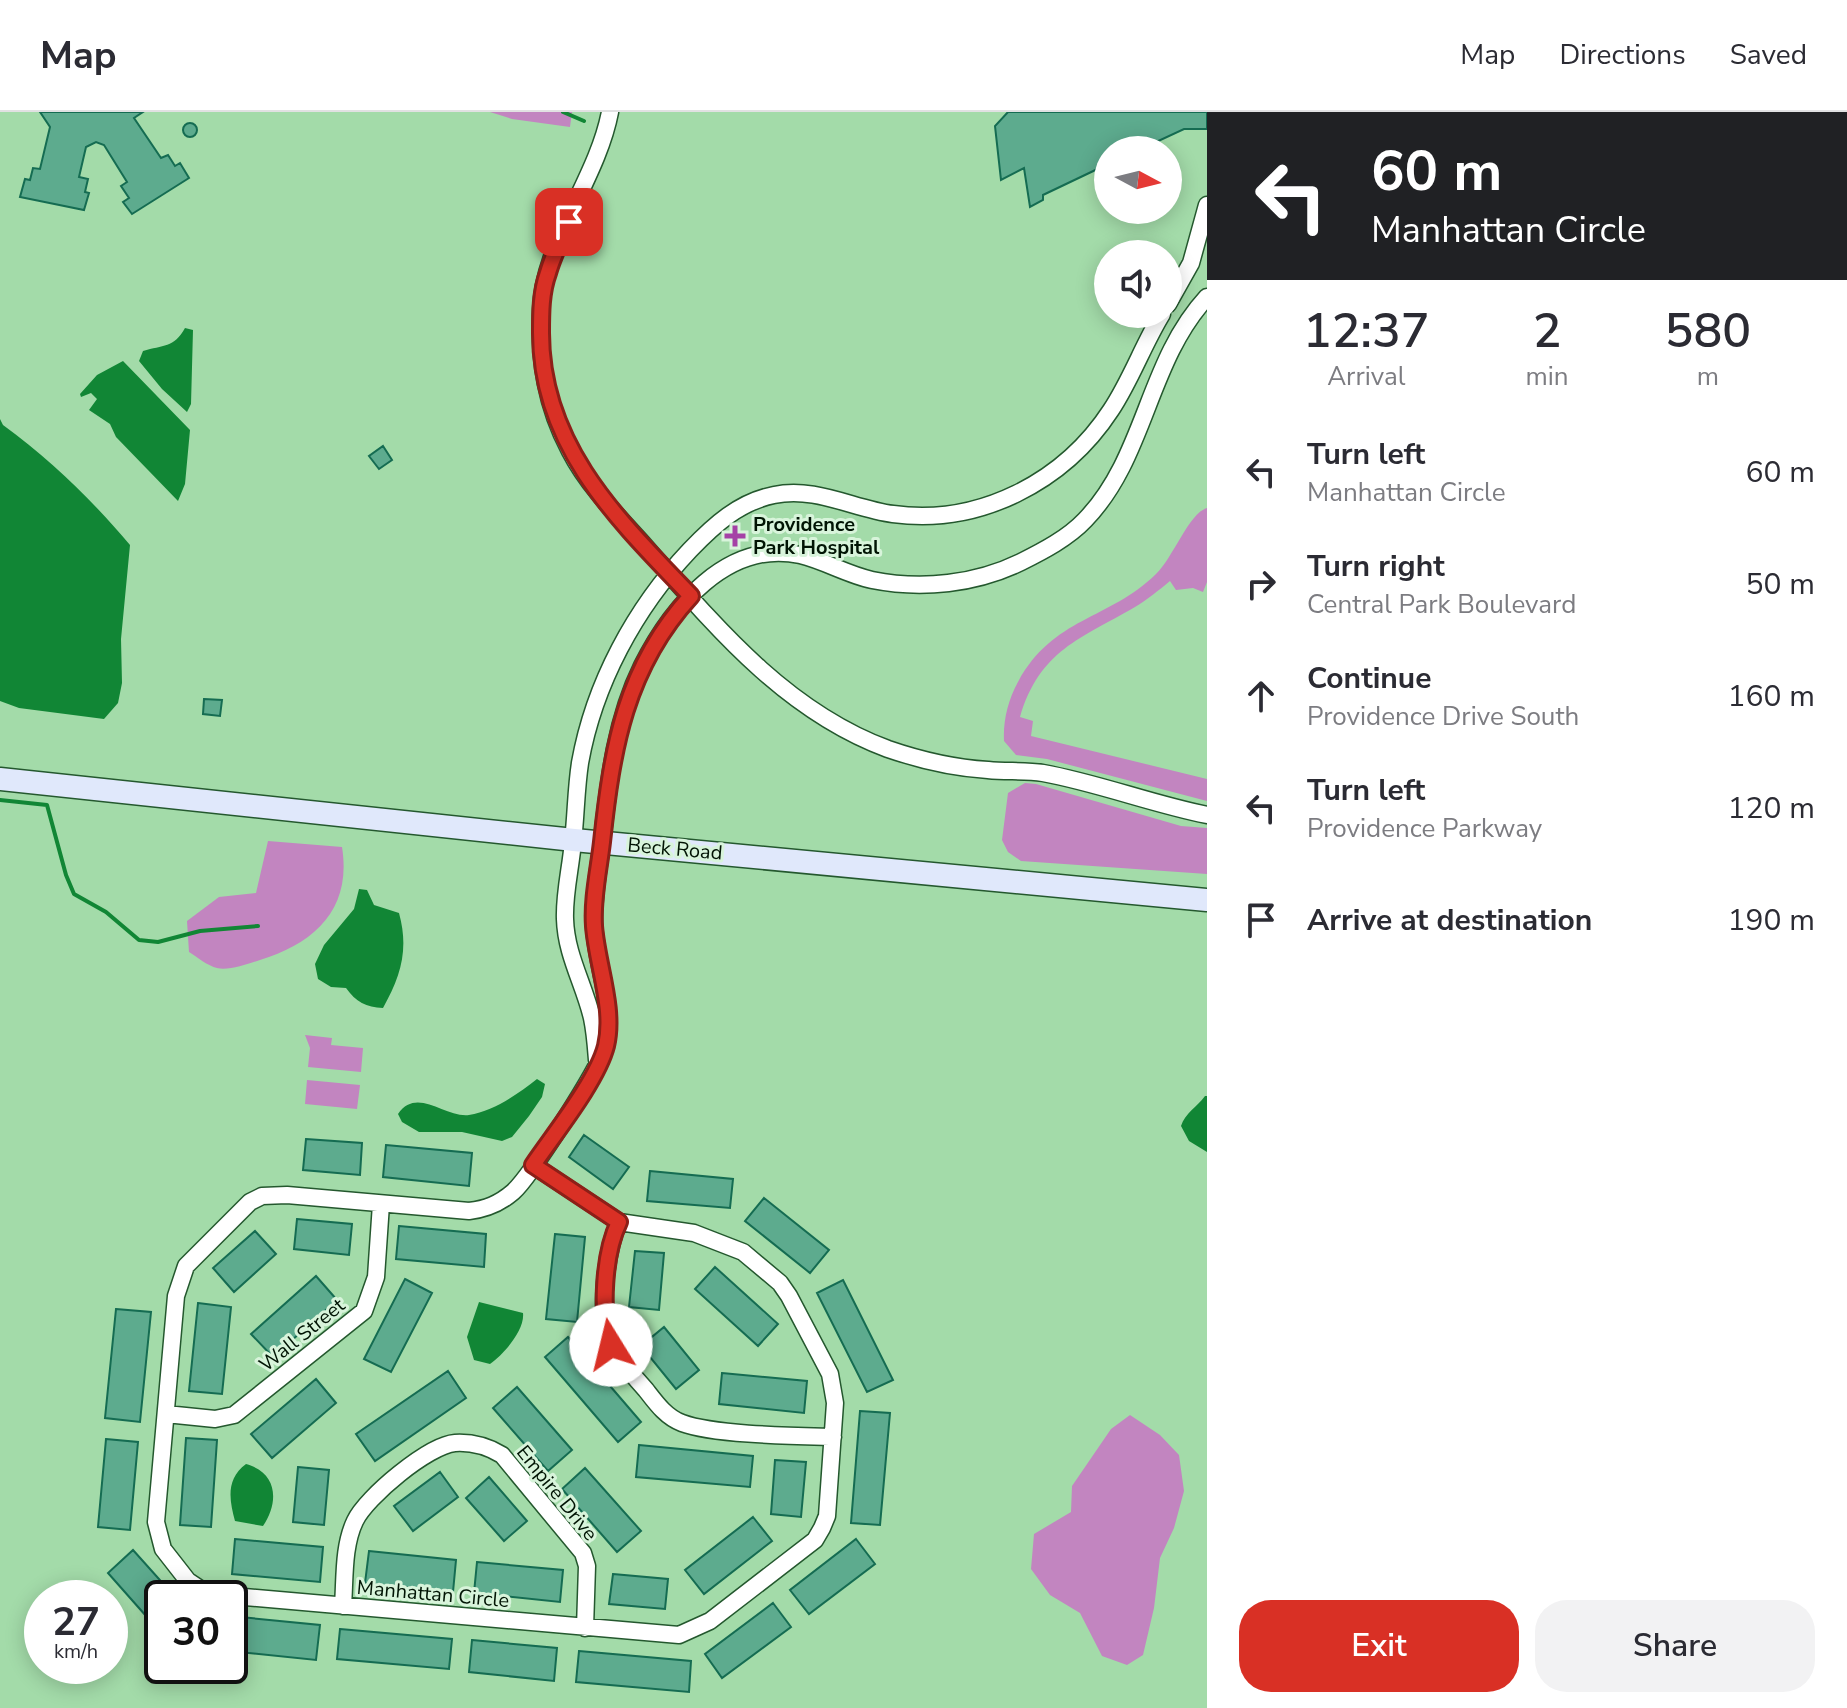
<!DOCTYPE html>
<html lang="en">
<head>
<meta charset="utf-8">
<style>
  :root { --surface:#fff; --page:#f2f2f3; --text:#2b2b33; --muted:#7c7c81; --line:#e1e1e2; --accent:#d93025 }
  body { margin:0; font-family:"Nunito Sans",sans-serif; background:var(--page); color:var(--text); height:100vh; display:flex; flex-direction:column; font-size:30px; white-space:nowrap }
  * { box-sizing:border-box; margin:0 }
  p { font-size:26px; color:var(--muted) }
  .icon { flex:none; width:44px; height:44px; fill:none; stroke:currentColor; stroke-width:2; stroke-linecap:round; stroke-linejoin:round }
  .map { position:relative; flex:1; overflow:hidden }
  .panel { display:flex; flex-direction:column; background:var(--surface); width:640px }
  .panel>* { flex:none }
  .top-card { background:#202124; color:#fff; overflow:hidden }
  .needle { width:52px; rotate:97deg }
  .buttons { position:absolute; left:1094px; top:24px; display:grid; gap:16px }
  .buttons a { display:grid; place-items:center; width:88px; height:88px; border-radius:50%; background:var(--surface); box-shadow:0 4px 20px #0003; font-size:40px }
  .speed { position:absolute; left:24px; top:1468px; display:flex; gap:16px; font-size:40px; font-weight:700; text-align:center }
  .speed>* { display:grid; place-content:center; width:104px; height:104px; border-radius:50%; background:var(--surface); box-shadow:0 4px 20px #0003; line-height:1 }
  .speed small { font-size:20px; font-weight:400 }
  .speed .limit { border:4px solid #111; border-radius:12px; background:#fff; color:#111 }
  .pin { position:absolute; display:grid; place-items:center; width:68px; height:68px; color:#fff; margin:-34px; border-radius:16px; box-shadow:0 4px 12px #0006 }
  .me { position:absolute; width:88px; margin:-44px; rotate:351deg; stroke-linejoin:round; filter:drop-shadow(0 0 6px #0008) }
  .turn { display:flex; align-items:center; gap:28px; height:168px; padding:0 32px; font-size:36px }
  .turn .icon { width:104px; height:104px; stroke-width:2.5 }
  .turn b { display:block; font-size:56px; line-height:68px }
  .eta { display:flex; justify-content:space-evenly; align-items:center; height:136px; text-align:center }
  .eta b { font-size:48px; font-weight:600; line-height:56px }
  .primary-button { display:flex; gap:16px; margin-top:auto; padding:16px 32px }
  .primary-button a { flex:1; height:92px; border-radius:32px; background:var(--accent); color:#fff; font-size:32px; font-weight:600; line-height:92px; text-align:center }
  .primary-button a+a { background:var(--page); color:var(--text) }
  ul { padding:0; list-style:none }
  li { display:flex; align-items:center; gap:24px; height:112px; padding:0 32px }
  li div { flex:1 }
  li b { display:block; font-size:30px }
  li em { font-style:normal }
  header { display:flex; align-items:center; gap:48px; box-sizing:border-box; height:112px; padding:0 40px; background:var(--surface); border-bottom:2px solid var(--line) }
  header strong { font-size:38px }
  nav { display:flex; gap:44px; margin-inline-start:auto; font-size:28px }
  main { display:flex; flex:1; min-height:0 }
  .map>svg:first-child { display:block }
</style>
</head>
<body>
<header>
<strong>Map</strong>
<nav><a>Map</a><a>Directions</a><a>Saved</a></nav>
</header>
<main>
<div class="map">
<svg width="1207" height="1596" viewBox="0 0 1207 1596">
  <rect width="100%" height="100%" fill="#a3dba9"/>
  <path fill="#c285c0" d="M 490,0 L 572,0 L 570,15 L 512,7 Z
    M 1207,396 L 1207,470 L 1203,480 L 1193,476 L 1176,478 L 1170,469 C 1159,478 1147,488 1135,495 C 1080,527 1040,538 1020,605 L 1033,609 L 1031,624 L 1207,667 L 1207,689 L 1047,647 L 1016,643 L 1004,629 C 1003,609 1008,588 1018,570 C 1053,505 1109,508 1156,462 C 1173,446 1189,401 1207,396 Z
    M 1025,671 L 1036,672 L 1181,714 L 1207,716 L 1207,762 L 1021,749 L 1008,740 L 1002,728 L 1008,681 Z
    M 268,729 L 342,735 C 352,797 315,831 260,848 C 248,852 228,859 217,856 C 208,854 197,845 189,840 L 187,809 L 219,785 L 256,781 Z
    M 305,923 L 332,926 L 331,933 L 363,936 L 361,960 L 308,955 L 310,936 Z
    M 307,968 L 360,973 L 357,997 L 305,992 Z
    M 1130,1303 L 1160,1323 L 1179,1343 L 1184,1379 L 1174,1416 L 1160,1446 L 1154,1496 L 1143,1543 L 1127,1553 L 1102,1544 L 1080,1501 L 1050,1483 L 1031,1457 L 1034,1422 L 1071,1400 L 1072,1374 L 1111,1317 Z"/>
  <path fill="#118635" d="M 185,216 L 193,218 L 191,292 L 187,300 L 162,277 L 139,249 L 143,239 C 163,233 174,236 185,216 Z
    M 123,249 L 190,318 L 185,372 L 178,389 L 116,325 L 110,312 L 89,298 L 97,287 L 91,281 L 81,285 L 80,282 L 97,263 Z
    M 0,307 L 3,313 C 51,348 92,388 130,433 L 121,527 L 122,571 L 118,591 L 104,607 L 19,596 L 0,589 Z
    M 359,777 L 367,778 L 374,793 L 399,801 C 409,837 401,864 383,896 C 366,895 356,890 346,876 L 331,875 L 318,867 L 315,852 L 324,833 L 354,797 Z
    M 537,967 L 545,972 L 542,985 L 529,1004 L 512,1025 L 502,1029 L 462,1020 L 419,1020 L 402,1010 L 398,1002 C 417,974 445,1006 469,1003 C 494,999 518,982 537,967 Z
    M 1205,984 L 1207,984 L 1207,1040 L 1189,1029 L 1181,1014 C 1185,1001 1197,995 1205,984 Z
    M 479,1190 L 523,1201 C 525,1218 504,1242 490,1252 L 474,1248 L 467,1225 Z
    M 246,1352 C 278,1361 279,1390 263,1414 L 235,1409 C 229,1387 226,1367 246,1352 Z"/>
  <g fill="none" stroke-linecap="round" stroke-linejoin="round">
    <path stroke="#118635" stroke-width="4" d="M 563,0 L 584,9
      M 0,688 L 47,693 L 66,763 L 74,782 L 106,800 L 139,828 L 158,830 L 200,819 L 258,814"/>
  </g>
  <path fill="#5dab8e" stroke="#156c52" stroke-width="2" d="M 40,0 L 143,0 L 134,6 L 161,46 L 168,43 L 175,54 L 180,51 L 189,66 L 132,102 L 123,90 L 129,86 L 121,74 L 127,70 L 104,33 L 96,30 L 86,35 L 79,65 L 88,67 L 85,80 L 89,81 L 84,98 L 20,85 L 25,67 L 30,68 L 33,56 L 40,57 L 50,15 Z
    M 1008,0 L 1207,0 L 1207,17 L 1184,17 L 1139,38 L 1108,38 L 1108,52 L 1043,83 L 1043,88 L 1030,95 L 1024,56 L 1001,68 L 995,14 Z
    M183 18a7 7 0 1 1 14 0a7 7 0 1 1-14 0Z
    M 383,334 L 392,348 L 379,357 L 369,344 Z
    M 204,587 L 222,588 L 220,604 L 203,602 Z
    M 584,1023 L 629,1055 L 613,1077 L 569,1045 Z
    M 306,1027 L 362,1031 L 360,1063 L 303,1058 Z
    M 386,1033 L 472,1041 L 469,1074 L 383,1065 Z
    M 650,1059 L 733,1067 L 730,1096 L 647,1089 Z
    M 764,1086 L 829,1138 L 810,1161 L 745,1109 Z
    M 297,1107 L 352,1112 L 349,1143 L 294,1137 Z
    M 399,1114 L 486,1122 L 484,1155 L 396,1147 Z
    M 255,1119 L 276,1142 L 234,1180 L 213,1156 Z
    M 555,1122 L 585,1125 L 577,1210 L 546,1207 Z
    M 635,1139 L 664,1141 L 659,1198 L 629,1195 Z
    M 715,1155 L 778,1212 L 758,1234 L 695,1177 Z
    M 316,1164 L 337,1188 L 273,1245 L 251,1222 Z
    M 405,1167 L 432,1181 L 391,1260 L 364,1247 Z
    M 843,1168 L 893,1268 L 867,1280 L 817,1181 Z
    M 198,1191 L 231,1195 L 222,1282 L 189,1279 Z
    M 116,1197 L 151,1200 L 140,1310 L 105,1306 Z
    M 664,1215 L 699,1258 L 676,1277 L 641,1234 Z
    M 568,1225 L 641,1310 L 618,1330 L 545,1245 Z
    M 448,1259 L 466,1286 L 375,1349 L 356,1322 Z
    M 722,1261 L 807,1269 L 804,1301 L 719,1292 Z
    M 316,1267 L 336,1291 L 272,1346 L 251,1322 Z
    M 517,1275 L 572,1338 L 548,1359 L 493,1296 Z
    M 860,1299 L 890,1301 L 880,1413 L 851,1411 Z
    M 186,1326 L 217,1328 L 211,1415 L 180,1413 Z
    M 106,1327 L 138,1330 L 130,1418 L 98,1415 Z
    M 639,1333 L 753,1344 L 750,1375 L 636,1365 Z
    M 775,1348 L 806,1350 L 801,1405 L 771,1402 Z
    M 298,1355 L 329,1358 L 324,1413 L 293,1410 Z
    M 585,1356 L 641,1419 L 617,1440 L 562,1377 Z
    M 440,1360 L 458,1385 L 413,1419 L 394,1394 Z
    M 489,1365 L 527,1409 L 504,1429 L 466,1386 Z
    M 753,1405 L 772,1429 L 704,1482 L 685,1458 Z
    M 235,1427 L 323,1435 L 320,1470 L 232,1462 Z
    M 856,1427 L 875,1452 L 809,1502 L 790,1478 Z
    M 133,1438 L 176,1486 L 162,1486 L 162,1522 L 108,1461 Z
    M 369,1439 L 456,1448 L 453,1480 L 365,1471 Z
    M 477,1450 L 563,1458 L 560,1490 L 474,1481 Z
    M 613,1462 L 668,1467 L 665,1497 L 609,1492 Z
    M 773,1491 L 791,1515 L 722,1566 L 705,1542 Z
    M 230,1504 L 320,1513 L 316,1548 L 230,1539 Z
    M 340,1517 L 452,1527 L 449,1557 L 337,1547 Z
    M 472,1528 L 557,1536 L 554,1569 L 469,1560 Z
    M 579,1539 L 691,1549 L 689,1580 L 576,1570 Z"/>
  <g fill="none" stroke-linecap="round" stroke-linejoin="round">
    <g stroke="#24582e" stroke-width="19">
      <path id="street" d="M 610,0 C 597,68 543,130 541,199 C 539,249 546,294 570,339 C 588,374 618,404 645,434 C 715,514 785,599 888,637 C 920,648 955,656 988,658 C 1006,660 1025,658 1043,661 C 1098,671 1152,692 1207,703
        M 1168,192 L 1191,151 L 1207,93
        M 597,948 C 596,935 595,920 592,906 C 584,872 566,843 565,807 C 564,781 571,755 573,729 C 576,703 576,677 580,651 C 594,572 635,496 690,438 C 714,413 739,390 774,383 C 815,374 854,397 893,402 C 979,414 1064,370 1111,298 C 1131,268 1143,233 1162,202
        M 533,1053 L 619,1110 L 694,1121 L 743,1140 L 780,1171 L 789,1184 L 830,1262 L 835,1291 L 827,1404 L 822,1416 L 815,1428 L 710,1509 L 679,1523 L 233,1484 L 203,1479 L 188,1469 L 163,1437 L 156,1410 L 176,1184 L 186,1154 L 250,1090 L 262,1084 L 287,1083 L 469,1099 C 486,1097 499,1092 513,1080 C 530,1065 599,957 605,935 C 616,895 595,852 594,811 C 593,784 599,756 602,729 C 609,668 615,609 642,554 C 671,496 727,427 800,443 C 825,449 848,463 872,468 C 922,478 976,472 1021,450 C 1043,439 1068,426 1085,408 C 1146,345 1147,250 1207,185
        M 619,1110 C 606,1137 597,1207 612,1235 C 621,1251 634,1264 646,1278 C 656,1291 666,1305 682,1311 C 714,1323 796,1324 833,1325
        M 166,1302 L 215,1307 L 234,1303 L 364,1199 L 376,1165 L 381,1092
        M 343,1494 C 345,1466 343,1434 355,1409 C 366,1385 429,1333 455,1331 C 472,1330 487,1334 502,1343 L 583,1441 L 587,1454 L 585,1516"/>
    </g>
    <g stroke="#24582e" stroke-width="25">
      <path id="secondary" d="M 0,667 L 574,728 L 1207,788"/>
    </g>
    <use href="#street" stroke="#fff" stroke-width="16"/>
    <use href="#secondary" stroke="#e0e8fb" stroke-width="22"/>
  </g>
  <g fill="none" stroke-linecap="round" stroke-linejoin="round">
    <g stroke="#8d1f18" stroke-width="20">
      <path id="route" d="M 569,110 C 562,126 553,143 548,161 C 541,180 541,201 541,221 C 541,334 618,408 691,484 C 625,556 612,637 602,730 C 599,757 592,787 594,814 C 597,853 615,896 606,934 C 597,969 554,1022 533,1053 L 619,1110 C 604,1141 600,1200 611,1233"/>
    </g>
    <use href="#route" stroke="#d93025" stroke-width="14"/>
  </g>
  <path fill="#a541a6" stroke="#d8f4db" stroke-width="3" d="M731 412h8v8h8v8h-8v8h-8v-8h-8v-8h8z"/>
  <g text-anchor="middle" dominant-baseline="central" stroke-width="6" stroke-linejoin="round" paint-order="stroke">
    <g font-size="20" font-weight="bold" fill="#011404" stroke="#d8f4db" text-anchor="start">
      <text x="753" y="412">Providence<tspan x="753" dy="23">Park Hospital</tspan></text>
    </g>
    <g font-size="20" fill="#011404" stroke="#d8f4db">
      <text transform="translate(675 737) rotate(5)">Beck Road</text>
      <text transform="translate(302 1223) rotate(-39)">Wall Street</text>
      <text transform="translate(557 1381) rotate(51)">Empire Drive</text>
      <text transform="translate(433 1482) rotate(5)">Manhattan Circle</text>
    </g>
  </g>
</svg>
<div class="buttons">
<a><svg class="needle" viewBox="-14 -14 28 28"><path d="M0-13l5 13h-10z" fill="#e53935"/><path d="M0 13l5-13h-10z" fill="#7c7c81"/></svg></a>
<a><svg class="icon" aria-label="sound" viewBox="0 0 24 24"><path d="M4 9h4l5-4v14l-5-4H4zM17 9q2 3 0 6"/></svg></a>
</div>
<div class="speed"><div>27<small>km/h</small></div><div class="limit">30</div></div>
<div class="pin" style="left:569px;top:110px;background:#d93025"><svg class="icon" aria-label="arrive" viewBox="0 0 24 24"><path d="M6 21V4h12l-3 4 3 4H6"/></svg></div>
<svg class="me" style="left:611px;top:1233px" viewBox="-20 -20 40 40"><circle r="19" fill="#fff"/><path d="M0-13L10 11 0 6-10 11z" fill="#d93025"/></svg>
</div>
<section class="panel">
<div class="top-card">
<div class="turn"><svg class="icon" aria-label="left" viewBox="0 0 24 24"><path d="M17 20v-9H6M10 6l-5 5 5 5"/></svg><div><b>60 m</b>Manhattan Circle</div></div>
</div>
<div class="eta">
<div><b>12:37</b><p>Arrival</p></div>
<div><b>2</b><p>min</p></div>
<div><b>580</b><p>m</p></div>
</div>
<ul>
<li><svg class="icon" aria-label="left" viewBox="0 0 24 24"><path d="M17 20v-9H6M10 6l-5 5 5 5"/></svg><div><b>Turn left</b><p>Manhattan Circle</p></div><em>60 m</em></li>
<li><svg class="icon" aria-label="right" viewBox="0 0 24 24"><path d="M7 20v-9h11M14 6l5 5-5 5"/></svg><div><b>Turn right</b><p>Central Park Boulevard</p></div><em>50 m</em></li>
<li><svg class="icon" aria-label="ahead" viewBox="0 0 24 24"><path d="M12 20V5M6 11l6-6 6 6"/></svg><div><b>Continue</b><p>Providence Drive South</p></div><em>160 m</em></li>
<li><svg class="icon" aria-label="left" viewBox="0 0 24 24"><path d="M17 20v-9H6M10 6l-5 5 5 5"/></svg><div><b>Turn left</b><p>Providence Parkway</p></div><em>120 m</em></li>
<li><svg class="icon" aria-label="arrive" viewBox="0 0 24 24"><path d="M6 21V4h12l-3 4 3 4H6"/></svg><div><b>Arrive at destination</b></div><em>190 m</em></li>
</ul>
<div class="primary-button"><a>Exit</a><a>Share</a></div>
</section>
</main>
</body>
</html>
